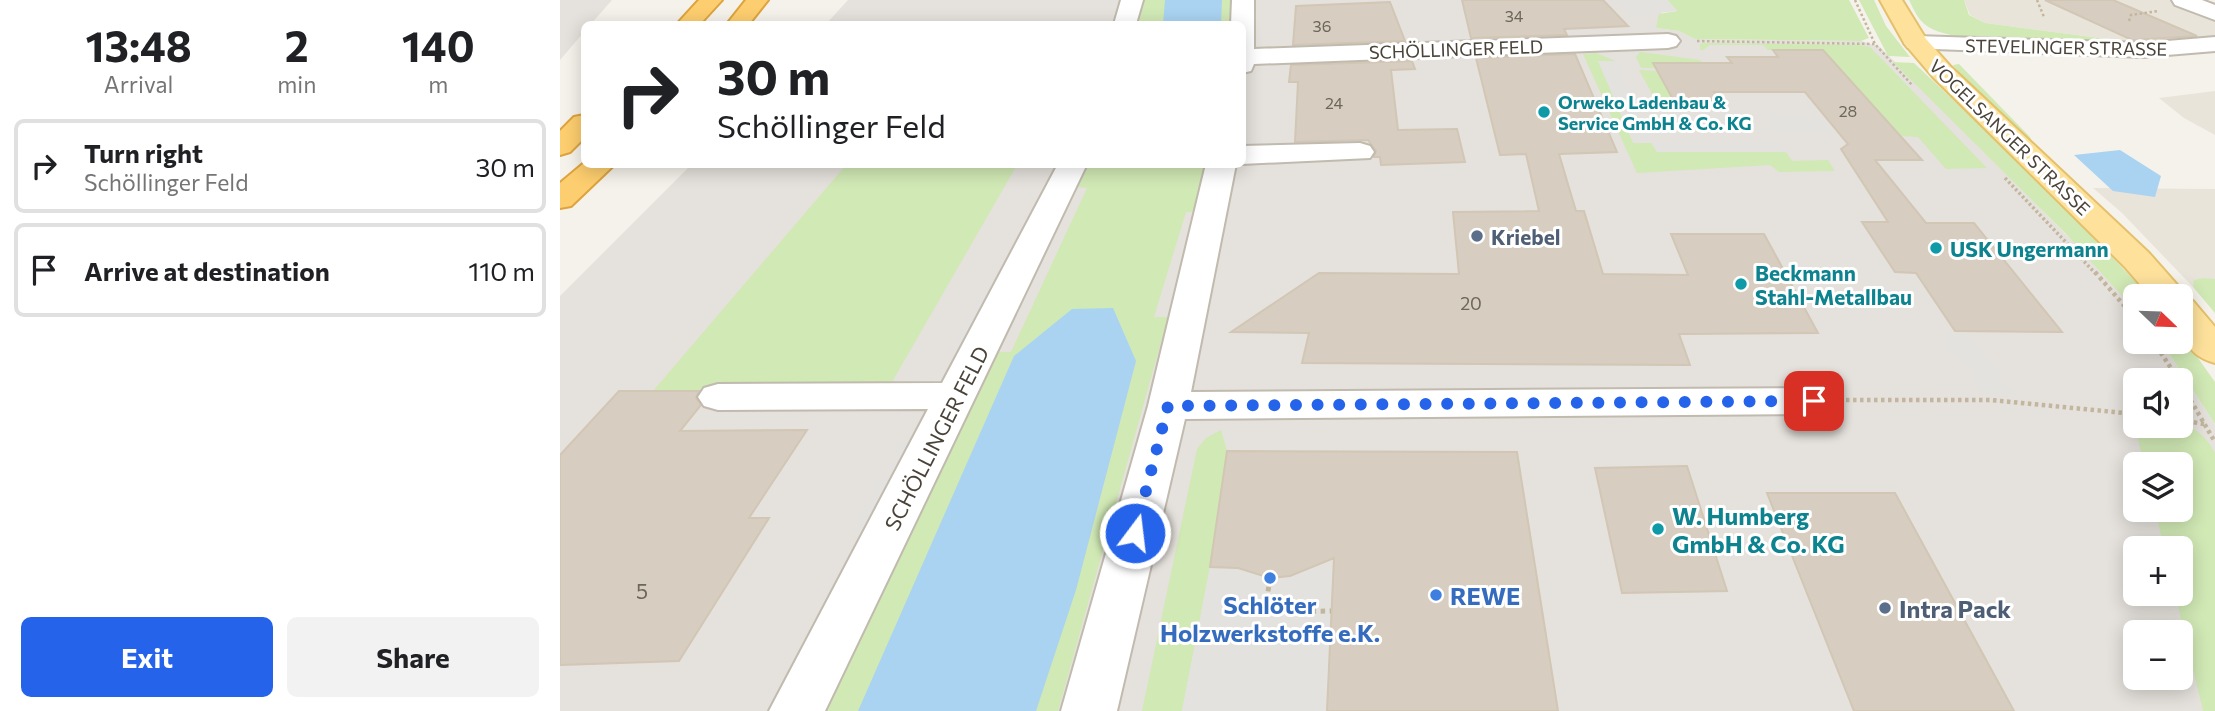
<!DOCTYPE html>
<html lang="en">
<head>
<meta charset="utf-8">
<style>
  :root { --surface:#fff; --page:#f2f2f2; --text:#202124; --muted:#757577; --line:#e0e0e0; --accent:#2563eb }
  body { margin:0; font-family:Commissioner,sans-serif; background:var(--page); color:var(--text); height:100vh; display:flex; flex-direction:column; font-size:26px; white-space:nowrap }
  * { box-sizing:border-box; margin:0 }
  p { font-size:23px; color:var(--muted) }
  .icon { flex:none; width:38px; height:38px; fill:none; stroke:currentColor; stroke-width:2; stroke-linecap:round; stroke-linejoin:round }
  .map { position:relative; flex:1; overflow:hidden }
  .sheet { display:flex; flex-direction:column; background:var(--surface); width:560px }
  .sheet>* { flex:none }
  .top-card { position:absolute; left:21px; top:21px; width:665px; height:147px; border-radius:10px; box-shadow:0 4px 18px #0003; background:#fff; color:var(--text); overflow:hidden }
  .needle { width:46px; rotate:113deg }
  .buttons { position:absolute; left:1563px; top:284px; display:grid; gap:14px }
  .buttons a { display:grid; place-items:center; width:70px; height:70px; border-radius:10px; background:var(--surface); box-shadow:0 4px 18px #0003; font-size:35px }
  .pin { position:absolute; display:grid; place-items:center; width:60px; height:60px; color:#fff; margin:-30px; border-radius:14px; box-shadow:0 4px 10px #0006 }
  .me { position:absolute; width:77px; margin:-38px; rotate:15deg; stroke-linejoin:round; filter:drop-shadow(0 0 5px #0008) }
  .turn { display:flex; align-items:center; gap:24px; height:147px; padding:0 21px; font-size:32px }
  .turn .icon { width:91px; height:91px; stroke-width:2.5 }
  .turn b { display:block; font-size:49px; line-height:60px }
  .eta { display:flex; justify-content:space-evenly; align-items:center; height:119px; text-align:center }
  .eta b { font-size:42px; font-weight:700; line-height:49px }
  .primary-button { display:flex; gap:14px; margin-top:auto; padding:14px 21px }
  .primary-button a { flex:1; height:80px; border-radius:10px; background:var(--accent); color:#fff; font-size:28px; font-weight:700; line-height:80px; text-align:center }
  .primary-button a+a { background:var(--page); color:var(--text) }
  ul { padding:0; list-style:none }
  li { display:flex; align-items:center; gap:21px; height:94px; margin:0 14px 10px; padding:0 7px; border:4px solid var(--line); border-radius:10px }
  li div { flex:1 }
  li b { display:block; font-size:26px }
  li em { font-style:normal }
  main { display:flex; flex:1; min-height:0 }
  .map>svg:first-child { display:block }
</style>
</head>
<body>
<main>
<section class="sheet">
<div class="eta">
<div><b>13:48</b><p>Arrival</p></div>
<div><b>2</b><p>min</p></div>
<div><b>140</b><p>m</p></div>
</div>
<ul>
<li><svg class="icon" aria-label="right" viewBox="0 0 24 24"><path d="M7 20v-9h11M14 6l5 5-5 5"/></svg><div><b>Turn right</b><p>Schöllinger Feld</p></div><em>30 m</em></li>
<li><svg class="icon" aria-label="arrive" viewBox="0 0 24 24"><path d="M6 21V4h12l-3 4 3 4H6"/></svg><div><b>Arrive at destination</b></div><em>110 m</em></li>
</ul>
<div class="primary-button"><a>Exit</a><a>Share</a></div>
</section>
<div class="map">
<svg width="1655" height="711" viewBox="0 0 1655 711">
  <rect width="100%" height="100%" fill="#f5f2eb"/>
  <path fill="#e9e4d9" d="M 1404,0 L 1612,0 L 1655,18 L 1655,38 L 1553,45 L 1547,39 L 1425,23 L 1410,15 Z
    M 1655,91 L 1655,135 L 1624,118 L 1599,98 Z
    M 1533,188 L 1655,189 L 1655,279 L 1635,280 L 1633,287 L 1562,213 Z"/>
  <path fill="#e5e1dc" fill-rule="evenodd" d="M 0,0 L 52,0 L 31,24 L 24,24 L 24,32 L 0,60 Z
    M 288,0 L 1107,0 L 1096,28 L 1119,31 L 1135,39 L 1301,41 L 1320,47 L 1550,279 L 1575,310 L 1575,341 L 1601,341 L 1655,424 L 1655,711 L 0,711 L 0,296 L 131,165 L 682,164 L 682,24 L 266,24 ZM 1575,380 L 1620,380 L 1620,425 L 1575,425 ZM 1575,464 L 1620,464 L 1620,509 L 1575,509 ZM 1575,548 L 1620,548 L 1620,593 L 1575,593 ZM 1575,632 L 1620,632 L 1620,677 L 1575,677 Z"/>
  <path fill="#d1e9b5" d="M 580,0 L 672,0 L 672,24 L 575,24 Z
    M 1107,0 L 1289,0 L 1309,38 L 1301,41 L 1135,39 L 1119,31 L 1096,28 L 1099,14 L 1117,11 Z
    M 1299,0 L 1314,0 L 1326,26 L 1350,57 L 1328,56 Z
    M 1349,0 L 1404,0 L 1409,15 L 1425,23 L 1547,39 L 1553,45 C 1515,44 1394,46 1367,26 C 1358,20 1354,10 1349,0 Z
    M 1144,43 L 1299,45 L 1310,47 L 1427,168 L 1386,169 L 1358,137 L 1341,136 L 1263,50 L 1208,50 L 1203,45 L 1150,45 L 1143,50 L 1140,50 L 1140,44 Z
    M 1080,52 L 1140,60 L 1149,69 L 1139,69 L 1135,63 L 1094,63 L 1096,68 L 1081,68 L 1076,57 Z
    M 1036,53 L 1056,61 L 1039,61 L 1097,152 L 1226,152 L 1232,161 L 1268,160 L 1275,171 L 1219,172 L 1210,165 L 1077,173 L 1023,54 Z
    M 1333,62 L 1354,63 L 1487,188 L 1589,296 L 1575,296 L 1575,310 L 1506,234 Z
    M 1399,64 L 1470,137 L 1474,146 L 1468,143 L 1401,76 L 1393,65 Z
    M 1079,70 L 1097,71 L 1115,103 L 1109,106 L 1096,101 Z
    M 286,165 L 457,165 L 328,389 L 93,391 Z
    M 527,165 L 650,165 L 637,212 L 626,212 L 594,317 L 608,317 L 498,711 L 266,711 L 437,352 L 451,352 L 527,188 L 517,187 Z
    M 1644,278 L 1655,279 L 1655,313 L 1633,287 L 1634,280 Z
    M 1621,334 L 1655,382 L 1655,424 L 1601,341 L 1620,341 Z
    M 1573,418 L 1575,425 C 1612,425 1635,416 1655,453 L 1655,711 L 1643,711 L 1615,593 L 1620,593 L 1620,548 L 1604,548 L 1595,509 L 1620,509 L 1620,464 L 1584,464 Z
    M 661,430 L 667,451 L 650,567 L 622,711 L 582,711 L 637,449 L 646,438 Z"/>
  <path fill="#e4e2df" d="M 1056,0 L 1107,0 L 1118,11 L 1071,16 Z
    M 1038,61 L 1056,61 L 1094,143 L 1219,142 L 1226,152 L 1097,152 L 1093,143 L 1073,143 Z
    M 1110,115 L 1168,115 L 1179,132 L 1120,132 Z
    M 1205,116 L 1265,116 L 1278,132 L 1216,132 Z
    M 421,294 L 433,294 L 402,351 L 390,351 Z
    M 1383,334 L 1411,334 L 1453,396 L 1422,393 Z
    M 358,438 L 309,531 L 293,532 L 343,439 Z
    M 650,567 L 678,568 L 710,578 L 730,576 L 751,568 L 774,568 L 767,711 L 622,711 Z"/>
  <path fill="#a9d3f1" d="M 605,0 L 662,0 L 661,24 L 603,24 Z
    M 1560,150 L 1601,176 L 1595,197 L 1553,191 L 1514,155 Z
    M 553,308 L 576,361 L 516,590 L 476,711 L 298,711 L 454,356 L 512,309 Z"/>
  <path fill="#d7cec1" stroke="#d2c6b4" stroke-width="2" d="M 902,0 L 1043,0 L 1068,26 L 1004,29 L 1007,35 L 911,38 Z
    M 1485,0 L 1553,0 L 1637,36 L 1572,40 Z
    M 830,2 L 845,41 L 733,45 L 736,6 Z
    M 1213,50 L 1263,50 L 1362,160 L 1315,160 L 1366,223 L 1414,223 L 1502,332 L 1395,331 L 1356,273 L 1335,272 L 1302,222 L 1328,222 L 1281,149 L 1288,144 L 1245,92 L 1154,92 L 1161,103 L 1115,103 L 1093,63 L 1172,63 L 1167,57 L 1218,57 Z
    M 1015,54 L 1057,152 L 999,154 L 1016,211 L 1024,211 L 1043,274 L 1128,275 L 1111,234 L 1204,234 L 1258,333 L 1119,334 L 1130,365 L 742,363 L 749,333 L 671,332 L 759,273 L 899,274 L 893,212 L 979,211 L 966,154 L 940,155 L 916,58 Z
    M 852,61 L 855,69 L 831,70 L 838,130 L 897,129 L 905,162 L 821,165 L 820,157 L 814,157 L 816,151 L 808,140 L 735,142 L 738,82 L 729,82 L 731,65 Z
    M 59,391 L 139,391 L 136,398 L 141,405 L 120,431 L 247,430 L 189,518 L 209,518 L 119,661 L 0,665 L 0,455 Z
    M 667,451 L 957,452 L 998,711 L 767,711 L 774,558 L 730,576 L 710,578 L 678,568 L 650,567 Z
    M 1127,466 L 1167,591 L 1062,593 L 1035,468 Z
    M 1207,493 L 1335,493 L 1454,711 L 1294,711 Z"/>
  <g fill="none" stroke-linecap="round" stroke-linejoin="round">
    <g stroke="#c1baae" stroke-width="4">
      <path id="minor" d="M 561,0 L 583,0 L 576,24 L 554,24 Z
        M 672,0 L 694,0 L 694,49 L 1108,34 L 1116,36 L 1120,41 L 1116,46 L 1108,48 L 694,64 L 691,71 L 682,73 L 682,24 L 671,24 Z
        M 1612,0 L 1642,0 L 1655,5 L 1655,20 L 1615,5 Z
        M 1356,36 L 1583,43 L 1655,37 L 1655,51 L 1583,57 L 1348,48 L 1344,43 L 1348,38 Z
        M 800,143 L 810,146 L 814,152 L 810,158 L 682,164 L 682,146 Z
        M 498,164 L 527,164 L 265,711 L 209,711 L 368,409 L 158,410 L 144,406 L 138,397 L 144,388 L 158,384 L 382,383 Z
        M 646,164 L 676,164 L 631,392 L 1254,388 L 1268,392 L 1274,401 L 1268,410 L 1254,414 L 625,419 L 557,711 L 501,711 L 588,406 Z"/>
    </g>
    <g stroke="#e4c06b" stroke-width="4">
      <path id="major" d="M 1320,0 L 1342,0 L 1366,39 L 1391,67 L 1589,253 L 1627,296 L 1625,299 L 1633,301 L 1655,327 L 1655,363 C 1620,354 1620,326 1620,296 L 1590,296 L 1565,267 L 1373,77 L 1344,43 Z"/>
    </g>
    <g stroke="#dea33d" stroke-width="4">
      <path id="highway" d="M 139,0 L 162,0 L 140,24 L 117,24 Z
        M 186,0 L 208,0 L 189,24 L 167,24 Z
        M 24,115 L 24,138 L 10,152 L 0,155 L 0,131 L 14,117 Z
        M 24,163 L 55,164 L 11,206 L 0,208 L 0,183 Z"/>
    </g>
    <path stroke="#c3b69f" stroke-width="2.5" stroke-dasharray="2.5 2.5" stroke-linecap="butt" d="M 1295,0 L 1315,44 L 1352,85
      M 1477,0 L 1484,17
      M 1569,21 L 1571,15 L 1598,11
      M 1137,41 L 1315,44"/>
    <path stroke="#c3b69f" stroke-width="3.5" stroke-dasharray="2.5 2.5" stroke-linecap="butt" d="M 1445,178 L 1536,274"/>
    <path stroke="#c3b69f" stroke-width="4.5" stroke-dasharray="3.5 3.5" stroke-linecap="butt" d="M 1535,272 L 1575,318
      M 1593,341 L 1619,380
      M 1620,382 L 1655,442
      M 1286,400 L 1431,400 L 1575,414
      M 1620,420 L 1644,424"/>
    <path stroke="#c3b69f" stroke-width="5" stroke-dasharray="4.5 4.5" stroke-linecap="butt" d="M 710,578 L 705,612 L 771,611"/>
    <use href="#minor" fill="#fff" fill-rule="evenodd"/>
    <use href="#major" fill="#fee29c" fill-rule="evenodd"/>
    <use href="#highway" fill="#fdce6f" fill-rule="evenodd"/>
  </g>
  <g fill="none" stroke-linecap="round" stroke-linejoin="round">
    <path stroke="#2563eb" stroke-width="12" stroke-dasharray="0 21.6" d="M 575,533 L 608,406 L 1254,401"/>
  </g>
  <g fill="#0f9aa8" stroke="#fff" stroke-width="2.5">
    <circle cx="984" cy="112" r="7"/>
    <circle cx="1376" cy="248" r="7"/>
    <circle cx="1181" cy="284" r="7"/>
    <circle cx="1098" cy="529" r="7"/>
  </g>
  <g fill="#5c6f8a" stroke="#fff" stroke-width="2.5">
    <circle cx="917" cy="236" r="7"/>
    <circle cx="1325" cy="608" r="7"/>
  </g>
  <g fill="#3f7fe0" stroke="#fff" stroke-width="2.5">
    <circle cx="710" cy="578" r="7"/>
    <circle cx="876" cy="595" r="7"/>
  </g>
  <g text-anchor="middle" dominant-baseline="central" stroke-width="6" stroke-linejoin="round" paint-order="stroke">
    <g font-size="16" fill="#6d665b">
      <text x="954" y="15">34</text>
      <text x="762" y="25">36</text>
      <text x="774" y="102">24</text>
      <text x="1288" y="110">28</text>
    </g>
    <g font-size="18" fill="#4a4339" stroke="#fff">
      <text transform="translate(1506 47) rotate(1)">STEVELINGER STRASSE</text>
      <text transform="translate(896 49) rotate(-2)">SCHÖLLINGER FELD</text>
      <text transform="translate(1450 137) rotate(44)">VOGELSANGER STRASSE</text>
    </g>
    <g font-size="18" font-weight="bold" fill="#0d838f" stroke="#fff" text-anchor="start">
      <text x="998" y="102">Orweko Ladenbau &amp;<tspan x="998" dy="21">Service GmbH &amp; Co. KG</tspan></text>
    </g>
    <g font-size="18" fill="#6d665b">
      <text x="911" y="303">20</text>
    </g>
    <g font-size="21" font-weight="bold" fill="#4e5e75" stroke="#fff" text-anchor="start">
      <text x="931" y="236">Kriebel</text>
    </g>
    <g font-size="21" font-weight="bold" fill="#0d838f" stroke="#fff" text-anchor="start">
      <text x="1390" y="248">USK Ungermann</text>
      <text x="1195" y="272">Beckmann<tspan x="1195" dy="24">Stahl-Metallbau</tspan></text>
    </g>
    <g font-size="21" fill="#4a4339" stroke="#fff">
      <text transform="translate(376 438) rotate(-63)">SCHÖLLINGER FELD</text>
    </g>
    <g font-size="21" fill="#6d665b">
      <text x="82" y="590">5</text>
    </g>
    <g font-size="24" font-weight="bold" fill="#0d838f" stroke="#fff" text-anchor="start">
      <text x="1112" y="515">W. Humberg<tspan x="1112" dy="28">GmbH &amp; Co. KG</tspan></text>
    </g>
    <g font-size="24" font-weight="bold" fill="#366cbe" stroke="#fff" text-anchor="start">
      <text x="890" y="595">REWE</text>
      <text x="710" y="604" text-anchor="middle">Schlöter<tspan x="710" dy="28">Holzwerkstoffe e.K.</tspan></text>
    </g>
    <g font-size="24" font-weight="bold" fill="#4e5e75" stroke="#fff" text-anchor="start">
      <text x="1339" y="608">Intra Pack</text>
    </g>
  </g>
</svg>
<div class="buttons">
<a><svg class="needle" viewBox="-14 -14 28 28"><path d="M0-13l5 13h-10z" fill="#e53935"/><path d="M0 13l5-13h-10z" fill="#757577"/></svg></a>
<a><svg class="icon" aria-label="sound" viewBox="0 0 24 24"><path d="M4 9h4l5-4v14l-5-4H4zM17 9q2 3 0 6"/></svg></a>
<a><svg class="icon" aria-label="layers" viewBox="0 0 24 24"><path d="M12 4l9 5-9 5-9-5zM3 14l9 5 9-5"/></svg></a>
<a>+</a>
<a>−</a>
</div>
<div class="pin" style="left:1254px;top:401px;background:#d93025"><svg class="icon" aria-label="arrive" viewBox="0 0 24 24"><path d="M6 21V4h12l-3 4 3 4H6"/></svg></div>
<svg class="me" style="left:575px;top:533px" viewBox="-20 -20 40 40"><circle r="17" fill="#2563eb" stroke="#fff" stroke-width="3"/><path d="M0-11L8 9 0 5-8 9z" fill="#fff"/></svg>
<div class="top-card">
<div class="turn"><svg class="icon" aria-label="right" viewBox="0 0 24 24"><path d="M7 20v-9h11M14 6l5 5-5 5"/></svg><div><b>30 m</b>Schöllinger Feld</div></div>
</div>
</div>
</main>
</body>
</html>
